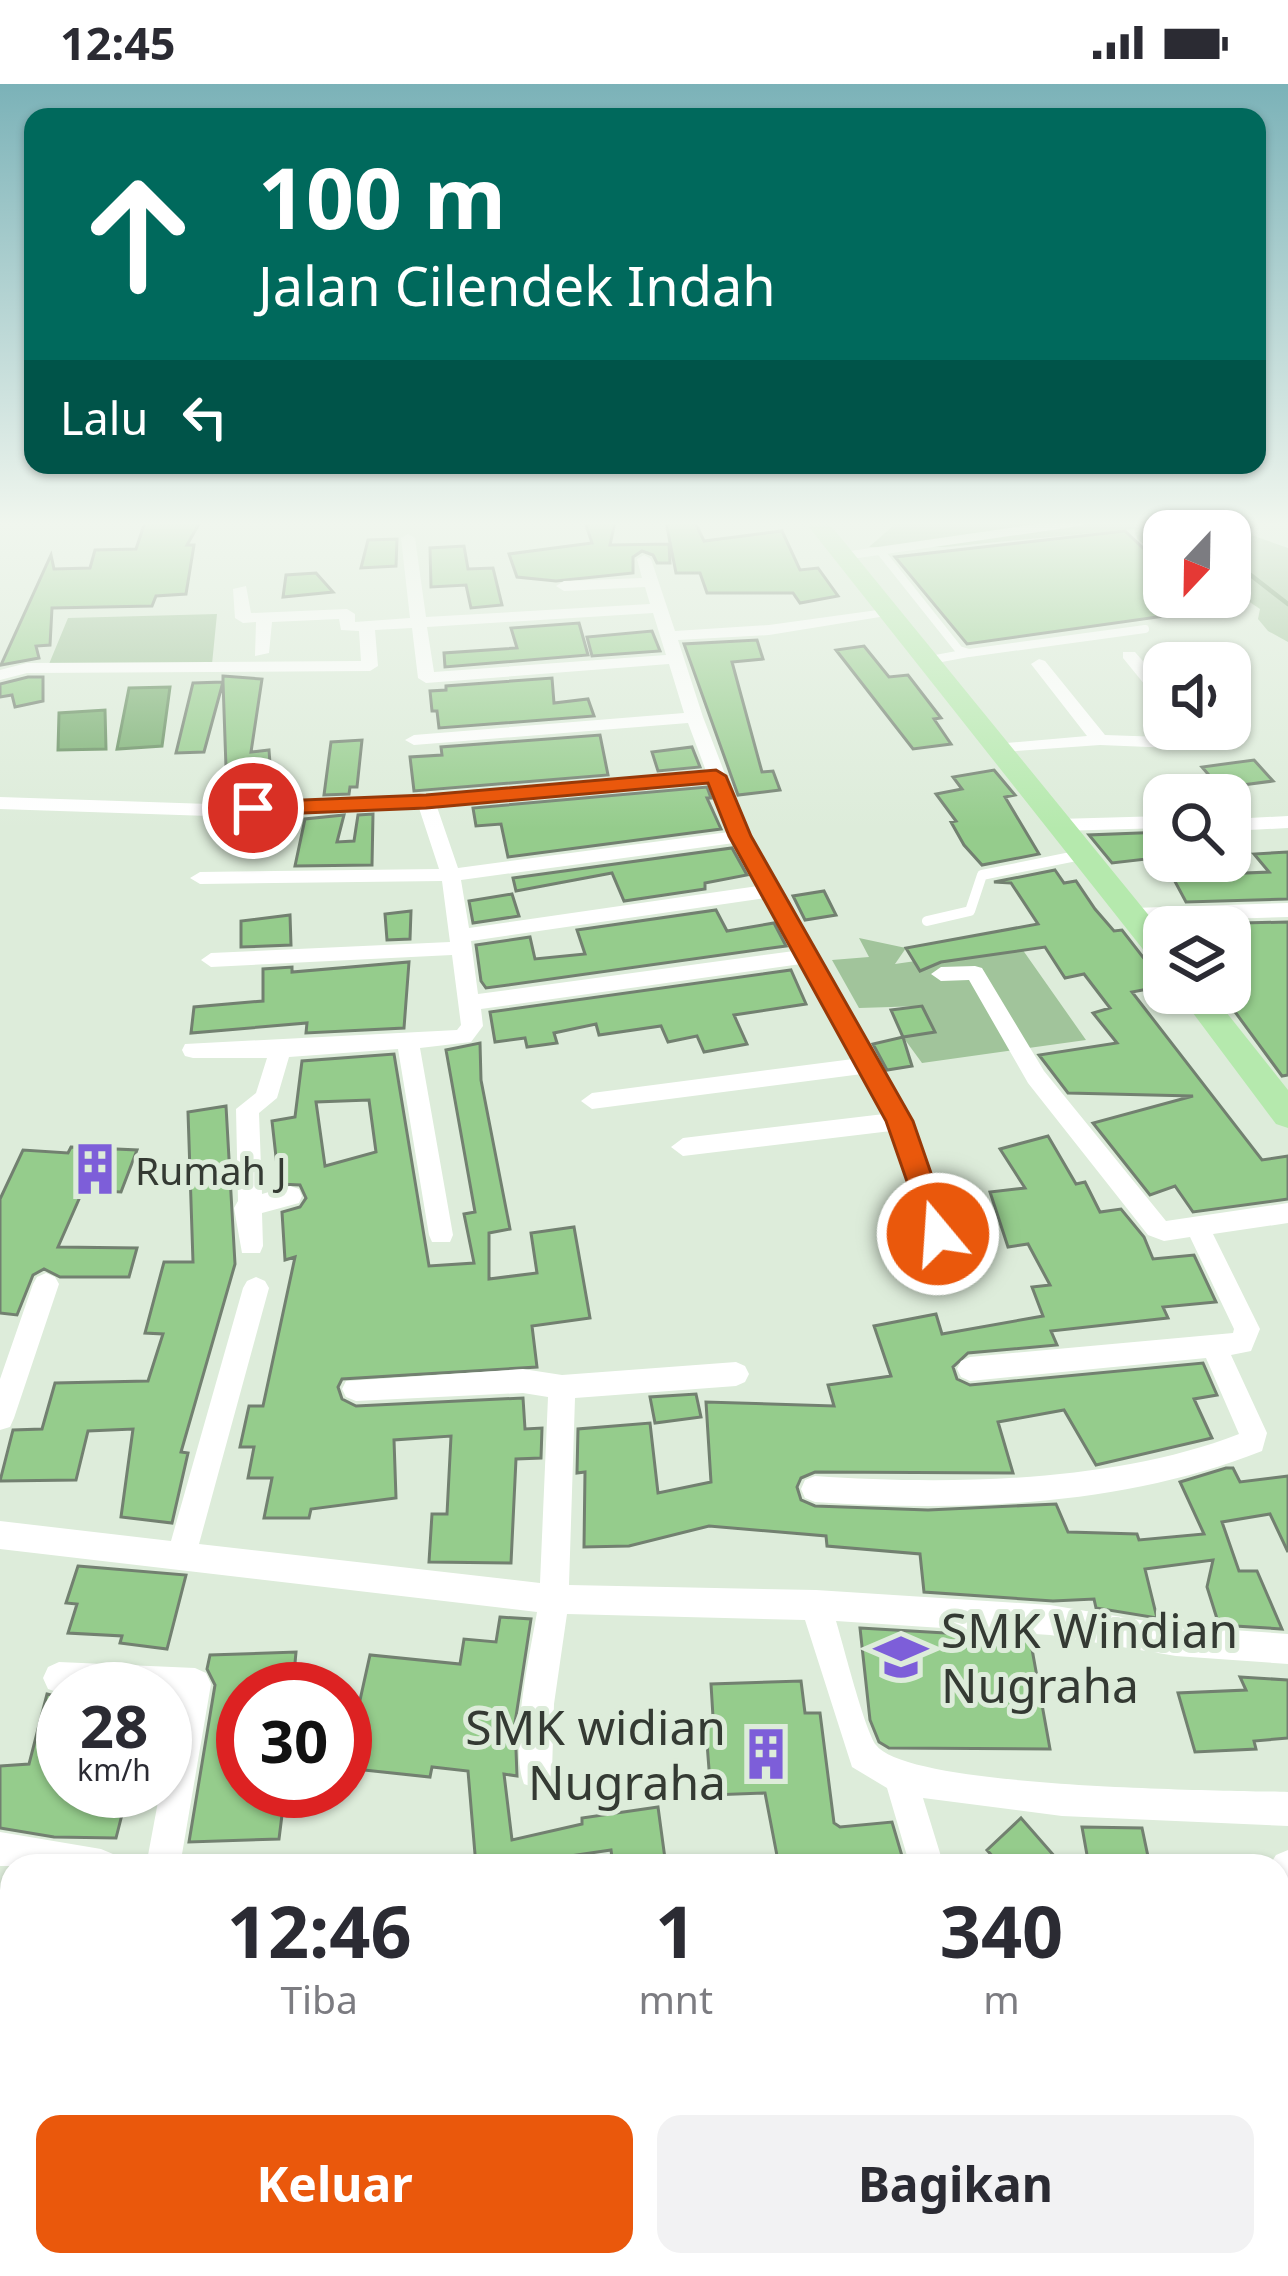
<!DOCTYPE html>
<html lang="id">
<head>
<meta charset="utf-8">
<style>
  :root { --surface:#fff; --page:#f2f2f3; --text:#2b2b33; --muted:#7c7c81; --accent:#ea580c }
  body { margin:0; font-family:"Noto Sans",sans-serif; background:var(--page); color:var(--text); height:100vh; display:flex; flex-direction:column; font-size:45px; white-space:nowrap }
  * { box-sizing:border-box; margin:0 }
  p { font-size:39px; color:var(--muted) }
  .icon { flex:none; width:66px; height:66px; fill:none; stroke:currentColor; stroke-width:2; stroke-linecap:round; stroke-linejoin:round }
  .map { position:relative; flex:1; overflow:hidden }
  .panel { position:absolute; left:0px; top:1770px; width:1290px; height:423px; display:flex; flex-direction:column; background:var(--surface); border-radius:36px 36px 0 0; box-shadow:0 3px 9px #0004 }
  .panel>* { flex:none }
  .banner { position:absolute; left:24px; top:24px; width:1242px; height:366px; border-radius:24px; box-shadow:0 3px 9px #0004; background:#00695c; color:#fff; overflow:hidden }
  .needle { width:78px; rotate:202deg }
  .buttons { position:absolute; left:1143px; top:426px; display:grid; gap:24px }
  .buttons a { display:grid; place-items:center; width:108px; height:108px; border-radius:24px; background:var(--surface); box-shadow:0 3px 9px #0004; font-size:60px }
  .speed { position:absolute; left:36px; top:1578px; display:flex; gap:24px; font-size:60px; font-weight:700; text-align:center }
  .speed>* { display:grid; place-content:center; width:156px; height:156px; border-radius:50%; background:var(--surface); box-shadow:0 3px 9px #0004; line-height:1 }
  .speed small { font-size:30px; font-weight:400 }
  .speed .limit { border:18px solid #d22; background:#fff; color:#111 }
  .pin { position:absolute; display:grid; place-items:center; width:102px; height:102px; color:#fff; margin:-51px; border:6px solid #fff; border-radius:50%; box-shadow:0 3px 12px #0007 }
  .me { position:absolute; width:132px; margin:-66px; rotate:342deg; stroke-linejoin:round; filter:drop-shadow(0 0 9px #0008) }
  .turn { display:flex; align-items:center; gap:42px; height:252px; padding:0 36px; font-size:54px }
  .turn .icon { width:156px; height:156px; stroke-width:2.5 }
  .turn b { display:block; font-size:84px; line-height:102px }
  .then { display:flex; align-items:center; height:114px; padding:0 36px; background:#0003; gap:24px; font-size:45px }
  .eta { display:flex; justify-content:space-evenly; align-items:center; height:204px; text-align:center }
  .eta b { font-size:72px; font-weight:700; line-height:84px }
  .primary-button { display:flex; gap:24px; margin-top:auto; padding:24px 36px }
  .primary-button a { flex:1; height:138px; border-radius:24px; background:var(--accent); color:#fff; font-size:48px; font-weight:700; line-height:138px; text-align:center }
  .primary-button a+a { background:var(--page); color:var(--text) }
  .status { display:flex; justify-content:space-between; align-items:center; height:84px; padding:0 60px; background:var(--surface); direction:ltr }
  .status svg { height:33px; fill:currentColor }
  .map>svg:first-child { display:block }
</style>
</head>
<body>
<div class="status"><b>12:45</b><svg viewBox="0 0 49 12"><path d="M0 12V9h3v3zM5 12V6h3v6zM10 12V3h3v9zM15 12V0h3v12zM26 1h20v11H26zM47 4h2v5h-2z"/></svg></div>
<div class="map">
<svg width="1288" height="2192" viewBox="0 0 1288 2192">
  <rect width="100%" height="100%" fill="#ddecda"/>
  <path fill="#a1c49b" d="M 890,438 L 1257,438 L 1251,448 L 1254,452 L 1288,464 L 1288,558 L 1268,547 L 1258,535 L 1260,525 L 1230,505 L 1230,447 L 1164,447 L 1164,474 L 1137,455 L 1134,445 L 946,463 L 869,463 L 893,442 Z
    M 217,530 L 212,580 L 49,580 L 68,534 Z
    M 859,854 L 906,864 L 895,880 L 1020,862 L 1086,956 L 922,979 L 903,953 L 934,948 L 922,922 L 859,924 L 832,876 L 869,873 Z"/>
  <path fill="#79af71" stroke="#648c5e" stroke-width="3" d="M 170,603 L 162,662 L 117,665 L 129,604 Z
    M 105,626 L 106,665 L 58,666 L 59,629 Z"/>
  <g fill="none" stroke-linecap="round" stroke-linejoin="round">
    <path stroke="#648c5e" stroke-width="4.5" d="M 1182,438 L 1193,447
      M 1230,475 L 1288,520"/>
  </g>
  <path fill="#95cc8c" stroke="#728070" stroke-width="3" fill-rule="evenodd" d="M 145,438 L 200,438 L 187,461 L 194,461 L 186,510 L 156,512 L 152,522 L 52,524 L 50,561 L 36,562 L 39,574 L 1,581 L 51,471 L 54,485 L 90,484 L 95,466 L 136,465 Z
    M 585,438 L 615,438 L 610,461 L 669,460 L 670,479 L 657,479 L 653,471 L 642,467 L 633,473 L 633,489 L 556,497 L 517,493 L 509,470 L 592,459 Z
    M 666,438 L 695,438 L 704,457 L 782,447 L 800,486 L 818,484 L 838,512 L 800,519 L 793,509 L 707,509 L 700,489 L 676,489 Z
    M 1125,447 L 1164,484 L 1164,513 L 1206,513 L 1207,526 L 967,560 L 895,473 Z
    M 397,455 L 396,482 L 361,484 L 368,456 Z
    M 464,462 L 468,485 L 493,484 L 502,521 L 471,524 L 466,501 L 431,503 L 430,464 Z
    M 316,489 L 333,508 L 283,513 L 286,491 Z
    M 579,539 L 588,571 L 445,583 L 444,569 L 517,564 L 511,544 Z
    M 652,547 L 660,567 L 592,572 L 587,553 Z
    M 757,556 L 763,575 L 732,578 L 762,688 L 773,687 L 780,706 L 738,711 L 684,560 Z
    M 864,562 L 889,593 L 908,591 L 941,634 L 934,635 L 951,660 L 913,665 L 836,566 Z
    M 223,592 L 262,595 L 251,668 L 269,666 L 272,707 L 227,712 L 223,598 L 204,668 L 176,669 L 193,599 L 223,598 Z
    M 28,593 L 43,593 L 43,617 L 15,623 L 12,611 L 0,613 L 0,600 Z
    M 552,594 L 554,619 L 588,615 L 594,632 L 439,644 L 437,627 L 432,627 L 430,607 L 446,606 L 446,602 Z
    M 600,651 L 608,691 L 414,707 L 410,673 L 442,671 L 441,663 Z
    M 362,656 L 357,703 L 350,703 L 349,710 L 324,711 L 331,658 Z
    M 692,663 L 700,683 L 658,687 L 652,668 Z
    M 1254,676 L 1273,697 L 1220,704 L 1202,683 Z
    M 994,686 L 1015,711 L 1005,713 L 1039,770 L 982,781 L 964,761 L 951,738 L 956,737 L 936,710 L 962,705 L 953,693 Z
    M 707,703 L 711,714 L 707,714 L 721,745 L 508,773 L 501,740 L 476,742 L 473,724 Z
    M 373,730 L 372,781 L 295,782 L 305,735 L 344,731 L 337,758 L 354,757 L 358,731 Z
    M 1164,748 L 1164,773 L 1112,779 L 1089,751 Z
    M 732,764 L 747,791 L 705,799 L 705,805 L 624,817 L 612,789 L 516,807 L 513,794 Z
    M 1288,768 L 1288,815 L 1186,818 L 1172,792 L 1269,788 L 1254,770 Z
    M 1055,786 L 1064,799 L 1076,797 L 1095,825 L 1114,847 L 1122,846 L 1149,881 L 1164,885 L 1164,902 L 1132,908 L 1262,1076 L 1288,1072 L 1288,1115 L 1193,1128 L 1175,1102 L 1150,1111 L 1093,1039 L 1193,1012 L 1068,1009 L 1039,971 L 1117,959 L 1093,929 L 1110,924 L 1084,890 L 1065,894 L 1045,863 L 941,878 L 920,887 L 906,864 L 1038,840 L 1011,799 L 994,798 Z
    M 824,807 L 836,831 L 805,836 L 793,812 Z
    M 512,810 L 519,832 L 473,839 L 469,817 Z
    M 716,826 L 727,847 L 774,839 L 786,862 L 486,904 L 481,897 L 476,861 L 530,853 L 535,875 L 585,870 L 577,846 Z
    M 411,827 L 410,855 L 387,856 L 385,830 Z
    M 290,831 L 291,861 L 241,863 L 241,837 Z
    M 1288,838 L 1288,991 L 1282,992 L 1230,921 L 1230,843 L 1198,840 Z
    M 409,878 L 404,944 L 306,949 L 307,939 L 191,949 L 194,923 L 263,917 L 263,885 L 292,883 L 292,888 Z
    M 791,886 L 806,920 L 734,931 L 747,960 L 704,968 L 697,952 L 668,958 L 661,942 L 599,951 L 596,940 L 554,949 L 557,959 L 527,963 L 525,954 L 495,958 L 490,928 Z
    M 922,922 L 935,948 L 903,953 L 891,926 Z
    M 903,953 L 912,982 L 887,986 L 873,960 Z
    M 480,959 L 481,996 L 510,1145 L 489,1149 L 489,1195 L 537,1189 L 531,1149 L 574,1143 L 590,1234 L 532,1242 L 537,1283 L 342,1295 L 338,1303 L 342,1315 L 356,1322 L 523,1314 L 525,1345 L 542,1344 L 541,1374 L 516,1375 L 511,1479 L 429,1478 L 432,1430 L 447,1430 L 451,1352 L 394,1356 L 396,1414 L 311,1425 L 309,1434 L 264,1434 L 272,1394 L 248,1394 L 254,1363 L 240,1363 L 249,1322 L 263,1322 L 295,1173 L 285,1176 L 282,1128 L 300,1123 L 306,1114 L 300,1101 L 279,1100 L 272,1037 L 295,1033 L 302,977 L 394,970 L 429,1182 L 474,1179 L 464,1130 L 475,1128 L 446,966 ZM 369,1016 L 376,1068 L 325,1082 L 316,1018 Z
    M 226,1022 L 235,1180 L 181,1368 L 188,1369 L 172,1439 L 121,1433 L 133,1345 L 88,1347 L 76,1396 L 0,1397 L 13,1346 L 42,1345 L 55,1299 L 148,1297 L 163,1250 L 145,1249 L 164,1178 L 193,1178 L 188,1028 Z
    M 1048,1052 L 1076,1100 L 1085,1098 L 1100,1128 L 1121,1125 L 1144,1153 L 1153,1175 L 1194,1171 L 1216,1218 L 1163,1223 L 1168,1234 L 1051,1247 L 1057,1261 L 968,1269 L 953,1283 L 957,1295 L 970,1301 L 1203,1279 L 1217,1311 L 1194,1315 L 1212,1354 L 1096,1381 L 1064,1326 L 998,1338 L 1013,1389 L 815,1388 L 801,1394 L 797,1403 L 801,1416 L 815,1422 L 928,1426 L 1056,1420 L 1068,1448 L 1137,1450 L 1139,1456 L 1204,1450 L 1180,1398 L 1226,1384 L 1233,1384 L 1240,1398 L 1288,1392 L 1288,1468 L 1270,1430 L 1222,1438 L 1239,1487 L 1257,1487 L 1282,1545 L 1219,1541 L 1207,1503 L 1213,1476 L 1145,1485 L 1157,1534 L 1096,1524 L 1094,1515 L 1053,1517 L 924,1508 L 920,1470 L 827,1462 L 826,1452 L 709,1442 L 629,1462 L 584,1463 L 585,1388 L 577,1389 L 578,1345 L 650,1339 L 658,1409 L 711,1398 L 706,1318 L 834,1322 L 828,1301 L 891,1292 L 874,1242 L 936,1230 L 942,1250 L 1043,1232 L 1032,1203 L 1050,1201 L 1028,1160 L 1008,1163 L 990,1108 L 1025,1104 L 1000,1065 Z
    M 71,1063 L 137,1066 L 121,1108 L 83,1106 L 58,1163 L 137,1164 L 129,1193 L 60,1193 L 44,1185 L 33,1191 L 17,1231 L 0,1229 L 0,1115 L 23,1066 L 68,1069 Z
    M 696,1310 L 701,1333 L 655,1339 L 650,1313 Z
    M 78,1482 L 186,1491 L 167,1565 L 120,1559 L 122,1552 L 68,1549 L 77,1520 L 66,1519 Z
    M 500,1533 L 531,1535 L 515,1639 L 517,1692 L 504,1690 L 512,1756 L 582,1740 L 582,1734 L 658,1723 L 666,1782 L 613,1782 L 611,1766 L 570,1772 L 572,1782 L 476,1782 L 468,1687 L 432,1683 L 430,1693 L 345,1684 L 370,1571 L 460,1580 L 464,1555 L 496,1558 Z
    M 860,1544 L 1030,1554 L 1050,1665 L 889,1664 L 879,1658 L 870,1636 Z
    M 296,1568 L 294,1590 L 278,1590 L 277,1605 L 243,1605 L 243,1707 L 285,1707 L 279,1755 L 189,1758 L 215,1601 L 207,1585 L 210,1571 Z
    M 1240,1593 L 1288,1596 L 1288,1654 L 1254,1657 L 1256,1665 L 1195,1668 L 1178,1609 L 1246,1606 Z
    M 801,1597 L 805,1629 L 820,1629 L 834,1739 L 840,1743 L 892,1738 L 905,1782 L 779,1782 L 765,1709 L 711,1711 L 705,1633 L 713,1633 L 711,1600 Z
    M 47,1610 L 63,1614 L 63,1707 L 128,1707 L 116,1754 L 54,1753 L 0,1744 L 0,1682 L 29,1680 Z
    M 1021,1734 L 1063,1782 L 1001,1782 L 987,1766 Z
    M 1082,1743 L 1142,1744 L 1150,1782 L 1089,1782 Z"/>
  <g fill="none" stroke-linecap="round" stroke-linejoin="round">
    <path stroke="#fff" stroke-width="8" d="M 881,468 L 959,566 L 969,569 L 1145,545
      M 844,472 L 1079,438
      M 925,577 L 968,569"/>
    <path stroke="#fff" stroke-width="10" d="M 927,837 L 970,827 L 982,791 L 1081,771"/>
    <path fill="#fff" fill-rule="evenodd" d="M 408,450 L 415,454 L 426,533 L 650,520 L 645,503 L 564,507 L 556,502 L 564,497 L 642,494 L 637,475 L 644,471 L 651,475 L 675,547 L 769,541 L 892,524 L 892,530 L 886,532 L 769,551 L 678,556 L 703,633 L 749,752 L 911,1037 L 950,1150 L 947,1157 L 929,1157 L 926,1150 L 891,1047 L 683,1072 L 671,1063 L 683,1054 L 884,1030 L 862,990 L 592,1025 L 581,1017 L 592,1009 L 853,975 L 801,880 L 481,925 L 483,942 L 471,958 L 420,964 L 453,1151 L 450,1158 L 432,1158 L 429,1151 L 398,965 L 289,973 L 277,1014 L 259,1029 L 262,1110 L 290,1102 L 299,1105 L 302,1112 L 299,1119 L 262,1129 L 263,1162 L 260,1169 L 242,1169 L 234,1124 L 238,1117 L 236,1025 L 256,1009 L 267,974 L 193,974 L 185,972 L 182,966 L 185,960 L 457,946 L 461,941 L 452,871 L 211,883 L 201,876 L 211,869 L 450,858 L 442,797 L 200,800 L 190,794 L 200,788 L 439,785 L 419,724 L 209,732 L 0,725 L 0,713 L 209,720 L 426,712 L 706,687 L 688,639 L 414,661 L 405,656 L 414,651 L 684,629 L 669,580 L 426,599 L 418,594 L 412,544 L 375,546 L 378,582 L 370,587 L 27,589 L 0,596 L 0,586 L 27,579 L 361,577 L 359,547 L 341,546 L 339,535 L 272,538 L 269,569 L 255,572 L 256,538 L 243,539 L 235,534 L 233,505 L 246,502 L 251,529 L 347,525 L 355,530 L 355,538 L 410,534 L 401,454 ZM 653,529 L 666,571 L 434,588 L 427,543 ZM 710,698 L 729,748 L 458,784 L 437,723 ZM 734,759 L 758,802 L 469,844 L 461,796 ZM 765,814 L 794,867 L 478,910 L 471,857 Z
      M 1123,568 L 1135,568 L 1164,602 L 1164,618 L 1158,617 L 1123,574 Z
      M 1039,575 L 1045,577 L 1105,651 L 1190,654 L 1183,645 L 1201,645 L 1210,656 L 1198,665 L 1100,661 L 989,669 L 986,665 L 995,660 L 1087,652 L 1031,580 Z
      M 1164,732 L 1164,744 L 1058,747 L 1049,741 L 1058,735 Z
      M 1288,732 L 1288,744 L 1230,747 L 1230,735 Z
      M 1288,819 L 1288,833 L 1133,838 L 1123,831 L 1133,824 Z
      M 975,882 L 982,884 L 1044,987 L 1166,1137 L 1288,1119 L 1288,1139 L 1213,1150 L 1260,1245 L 1251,1267 L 1231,1271 L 1267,1349 L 1262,1367 C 1123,1422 963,1428 815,1418 L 805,1414 L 801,1405 L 805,1396 L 815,1392 C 948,1401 1113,1399 1239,1350 L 1206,1274 L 970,1297 L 961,1293 L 957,1285 L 961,1277 L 970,1273 L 1233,1249 L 1234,1245 L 1190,1153 L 1164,1157 L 1148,1151 L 1028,999 L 969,896 L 941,897 L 931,890 L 941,883 Z
      M 46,1189 L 55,1193 L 59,1200 L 14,1334 L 10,1343 L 0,1346 L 0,1295 L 33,1200 L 37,1193 Z
      M 256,1193 L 265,1197 L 269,1204 L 199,1460 L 540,1499 L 548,1313 L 523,1309 L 356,1317 L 346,1313 L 342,1305 L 346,1297 L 523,1285 L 562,1291 L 736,1278 L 745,1282 L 749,1290 L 745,1298 L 736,1302 L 575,1314 L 569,1501 L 816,1506 L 1050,1521 L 1176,1542 L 1288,1550 L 1288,1580 L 1176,1572 L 1050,1551 L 836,1537 C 843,1560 865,1647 876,1661 C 909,1705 1224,1706 1288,1708 L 1288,1742 L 1062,1732 L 923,1714 L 944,1782 L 910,1782 L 887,1704 L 852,1683 L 805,1536 L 567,1530 L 554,1620 L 552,1688 L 548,1700 L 536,1704 L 524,1700 C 509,1662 530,1570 537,1528 L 0,1465 L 0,1437 L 171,1457 L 243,1204 L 247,1197 Z
      M 59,1578 L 195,1584 L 206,1589 L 211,1600 L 180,1782 L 146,1782 L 160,1707 L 165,1707 L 165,1678 L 177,1615 L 165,1614 L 165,1605 L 63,1605 L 63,1610 L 48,1605 L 43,1594 L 48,1583 Z
      M 0,1748 L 101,1765 L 113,1770 L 118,1782 L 0,1782 Z
      M 1288,1766 L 1288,1811 L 1278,1815 L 1278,1782 L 1269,1782 L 1276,1771 Z
      M 1278,1823 L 1288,1826 L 1288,1860 L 1278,1857 Z
      M 12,1940 L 12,1976 L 0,1981 L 0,1945 Z
      M 1278,1972 L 1288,1977 L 1288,2051 L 1278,2047 Z
      M 1288,2072 L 1288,2144 L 1278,2149 L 1278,2076 Z
      M 1278,2176 L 1280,2181 L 1276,2192 L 1236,2192 L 1240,2181 L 1278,2181 Z
      M 96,2181 L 136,2181 L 135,2192 L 95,2192 Z"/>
    <path fill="#b5e9ad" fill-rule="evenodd" d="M 805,438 L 828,438 L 1164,850 L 1164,881 L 1153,878 Z
      M 1178,909 L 1211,909 L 1288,1006 L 1288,1044 L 1276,1040 Z"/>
  </g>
  <linearGradient id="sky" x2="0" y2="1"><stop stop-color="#7bb2b8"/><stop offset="0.59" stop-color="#f0f6ee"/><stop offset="1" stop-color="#f0f6ee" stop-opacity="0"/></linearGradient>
  <rect width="1288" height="745" fill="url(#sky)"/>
  <path fill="#ea580c" stroke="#983908" stroke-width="3" d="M 716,686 L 726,692 L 751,752 L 913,1037 L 952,1150 L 948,1158 L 928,1158 L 886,1037 L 729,752 L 708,699 L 426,724 L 253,731 L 242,724 L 253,718 L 426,711 Z"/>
  <defs>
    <g id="building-bare" transform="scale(4.14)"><path d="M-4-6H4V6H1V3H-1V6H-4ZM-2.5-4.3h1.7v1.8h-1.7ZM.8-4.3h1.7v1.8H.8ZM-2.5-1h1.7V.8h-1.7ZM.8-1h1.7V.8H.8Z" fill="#7d5ed9" stroke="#ddecda" stroke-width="2.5" paint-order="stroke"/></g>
    <g id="school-bare" transform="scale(4.14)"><path d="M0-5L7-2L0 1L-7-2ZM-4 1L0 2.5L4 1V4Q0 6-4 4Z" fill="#7d5ed9" stroke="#ddecda" stroke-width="2.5" paint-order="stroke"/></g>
  </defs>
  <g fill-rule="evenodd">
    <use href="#building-bare" x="95" y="1085"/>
    <use href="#school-bare" x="901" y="1573"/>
    <use href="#building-bare" x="766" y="1670"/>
  </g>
  <g text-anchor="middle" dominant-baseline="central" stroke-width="10" stroke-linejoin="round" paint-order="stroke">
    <g font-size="39" fill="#343a33" stroke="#ddecda" text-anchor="start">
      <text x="135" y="1085">Rumah J</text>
    </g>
    <g font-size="48" fill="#343a33" stroke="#ddecda" text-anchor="start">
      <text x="941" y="1545">SMK Windian<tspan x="941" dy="55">Nugraha</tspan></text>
      <text x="726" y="1642" text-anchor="end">SMK widian<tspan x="726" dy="55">Nugraha</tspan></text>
    </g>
  </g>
</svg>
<div class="buttons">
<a><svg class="needle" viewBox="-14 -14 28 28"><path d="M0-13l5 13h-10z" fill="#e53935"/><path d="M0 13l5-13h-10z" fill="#7c7c81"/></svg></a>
<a><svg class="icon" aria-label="sound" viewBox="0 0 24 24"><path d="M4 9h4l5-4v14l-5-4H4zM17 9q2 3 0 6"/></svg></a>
<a><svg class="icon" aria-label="search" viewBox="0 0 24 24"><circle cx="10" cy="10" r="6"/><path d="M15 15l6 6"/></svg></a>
<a><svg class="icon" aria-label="layers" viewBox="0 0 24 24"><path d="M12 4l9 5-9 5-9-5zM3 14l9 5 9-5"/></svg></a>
</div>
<div class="speed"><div>28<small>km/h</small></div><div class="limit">30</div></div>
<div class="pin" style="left:253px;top:724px;background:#d93025"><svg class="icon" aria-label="arrive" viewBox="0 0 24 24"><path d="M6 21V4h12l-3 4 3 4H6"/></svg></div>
<svg class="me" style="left:938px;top:1150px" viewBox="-20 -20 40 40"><circle r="17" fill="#ea580c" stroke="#fff" stroke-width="3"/><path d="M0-11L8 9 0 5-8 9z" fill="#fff"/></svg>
<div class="banner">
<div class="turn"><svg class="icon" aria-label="ahead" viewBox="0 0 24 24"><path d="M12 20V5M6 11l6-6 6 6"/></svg><div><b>100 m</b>Jalan Cilendek Indah</div></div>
<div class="then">Lalu<svg class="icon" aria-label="left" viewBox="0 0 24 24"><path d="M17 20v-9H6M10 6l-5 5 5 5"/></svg></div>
</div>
<section class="panel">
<div class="eta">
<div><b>12:46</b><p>Tiba</p></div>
<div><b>1</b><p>mnt</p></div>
<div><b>340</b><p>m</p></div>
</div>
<div class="primary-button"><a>Keluar</a><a>Bagikan</a></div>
</section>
</div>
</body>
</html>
